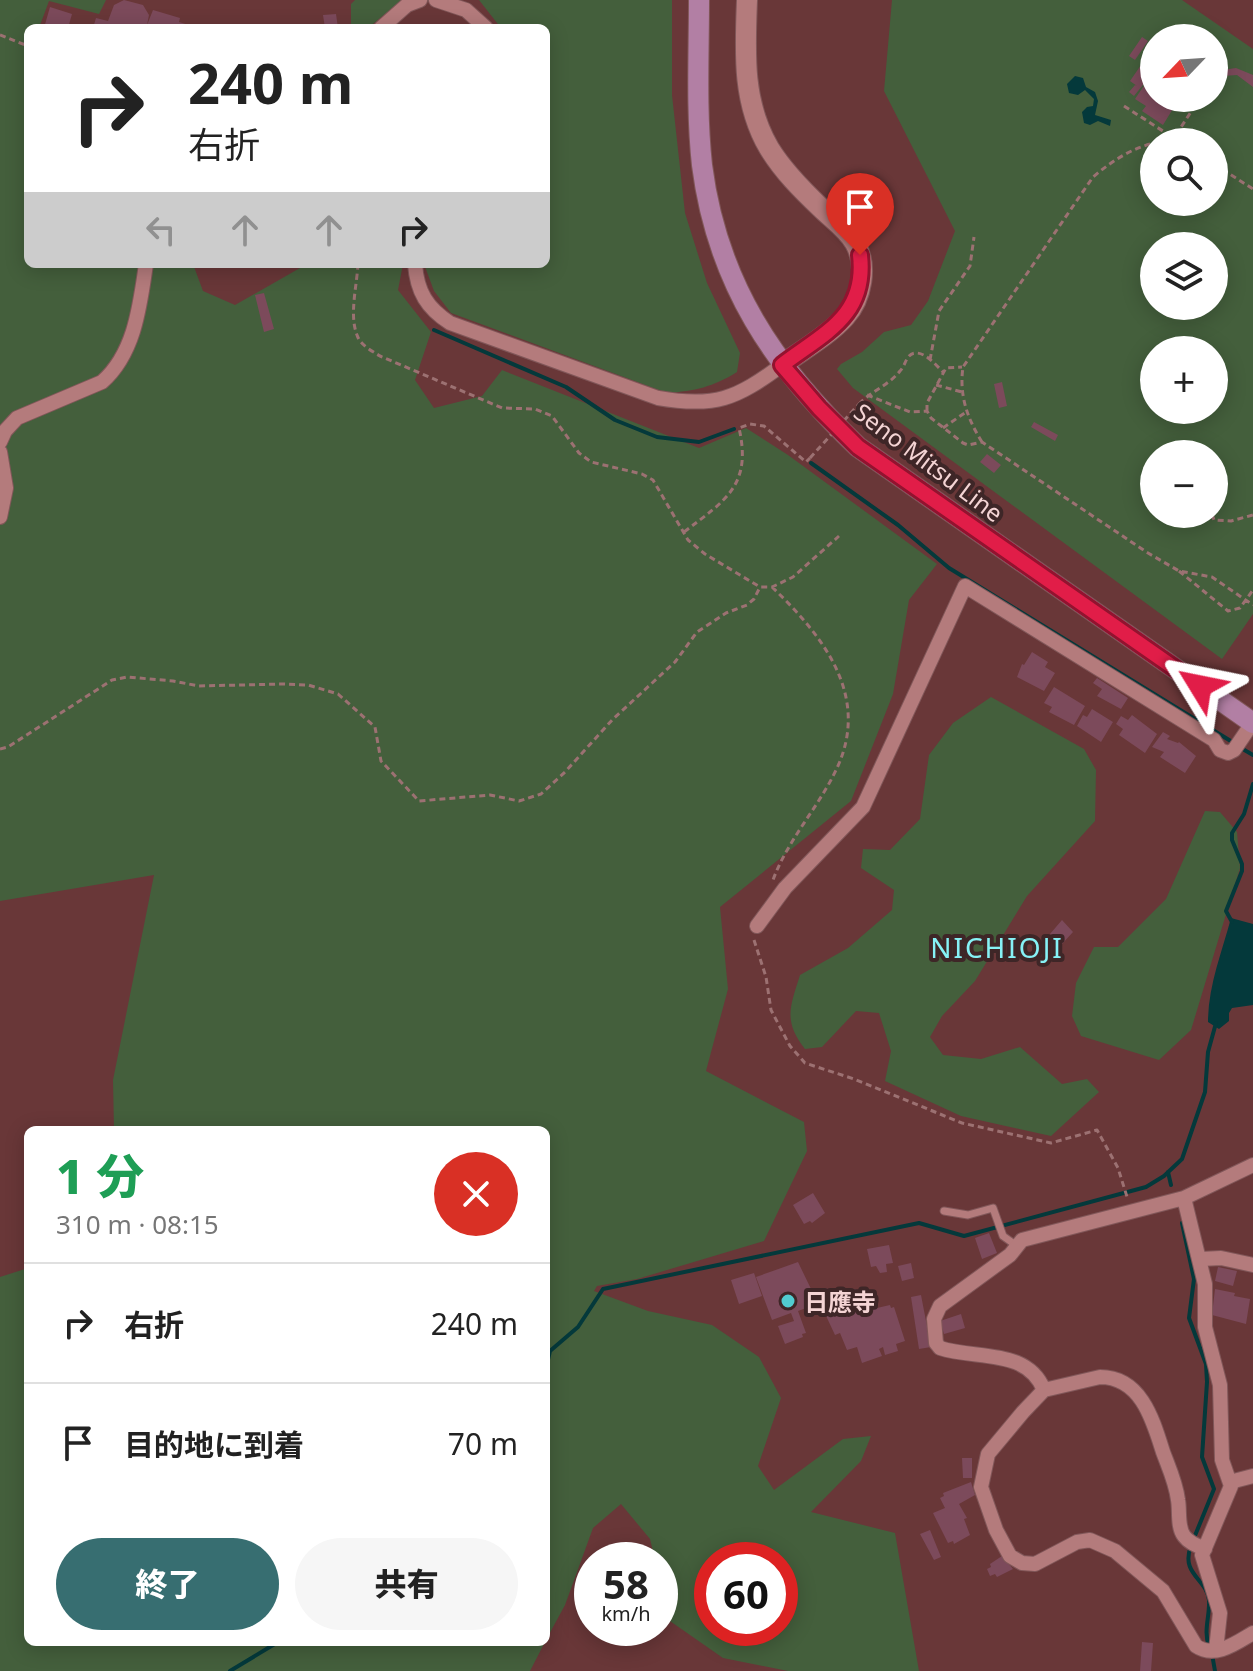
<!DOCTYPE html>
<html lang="ja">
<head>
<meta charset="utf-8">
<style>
  :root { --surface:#fff; --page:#f6f6f6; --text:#222; --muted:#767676; --line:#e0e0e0; --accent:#376e71 }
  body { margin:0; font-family:"Noto Sans","Noto Sans JP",sans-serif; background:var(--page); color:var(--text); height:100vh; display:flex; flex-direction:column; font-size:30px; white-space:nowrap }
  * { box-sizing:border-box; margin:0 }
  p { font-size:26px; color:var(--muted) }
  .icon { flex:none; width:44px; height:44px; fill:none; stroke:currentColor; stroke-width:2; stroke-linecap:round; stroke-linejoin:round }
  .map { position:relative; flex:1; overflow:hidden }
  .details { position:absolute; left:24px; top:1126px; width:526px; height:520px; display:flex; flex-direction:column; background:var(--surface); border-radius:12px; box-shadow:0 4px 20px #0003 }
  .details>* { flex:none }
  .guide { position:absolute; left:24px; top:24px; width:526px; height:244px; border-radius:12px; box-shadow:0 4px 20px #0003; background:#fff; color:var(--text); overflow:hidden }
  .needle { width:52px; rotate:245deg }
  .tools { position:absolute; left:1140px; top:24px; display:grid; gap:16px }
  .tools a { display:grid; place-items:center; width:88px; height:88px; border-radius:50%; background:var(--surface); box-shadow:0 4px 20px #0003; font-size:40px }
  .speed { position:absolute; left:574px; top:1542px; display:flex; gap:16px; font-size:40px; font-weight:700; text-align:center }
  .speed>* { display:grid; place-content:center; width:104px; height:104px; border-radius:50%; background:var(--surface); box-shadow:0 4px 20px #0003; line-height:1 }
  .speed small { font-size:20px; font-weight:400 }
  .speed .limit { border:12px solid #d22; background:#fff; color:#111 }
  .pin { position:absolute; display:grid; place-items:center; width:68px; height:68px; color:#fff; margin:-82px -34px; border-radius:50% 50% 50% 0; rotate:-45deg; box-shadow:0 0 8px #0007 }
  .pin .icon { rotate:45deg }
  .me { position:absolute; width:88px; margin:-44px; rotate:305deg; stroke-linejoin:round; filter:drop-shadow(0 0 6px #0008) }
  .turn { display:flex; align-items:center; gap:28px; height:168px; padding:0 32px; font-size:36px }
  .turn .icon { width:104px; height:104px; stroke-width:2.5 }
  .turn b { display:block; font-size:56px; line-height:68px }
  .lanes { display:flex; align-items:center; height:76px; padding:0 32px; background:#0003; justify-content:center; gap:40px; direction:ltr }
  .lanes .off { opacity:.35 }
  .round { display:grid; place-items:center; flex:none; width:84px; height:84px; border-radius:42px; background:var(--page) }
  .head { display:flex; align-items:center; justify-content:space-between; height:136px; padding:0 32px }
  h1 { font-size:48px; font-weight:800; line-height:60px; color:#1e9e55 }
  .cta { display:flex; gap:16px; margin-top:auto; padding:16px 32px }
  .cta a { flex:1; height:92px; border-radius:48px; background:var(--accent); color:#fff; font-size:32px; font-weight:800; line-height:92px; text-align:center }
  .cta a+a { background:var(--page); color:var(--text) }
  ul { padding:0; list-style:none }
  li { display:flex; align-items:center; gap:24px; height:120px; padding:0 32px; border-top:2px solid var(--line) }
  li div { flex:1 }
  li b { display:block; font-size:30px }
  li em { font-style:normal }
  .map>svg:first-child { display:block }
</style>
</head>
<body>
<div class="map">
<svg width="1253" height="1671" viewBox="0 0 1253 1671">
  <rect width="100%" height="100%" fill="#693738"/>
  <path fill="#445f3c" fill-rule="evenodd" d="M 0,0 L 106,0 L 99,14 L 49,1 L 39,28 L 28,28 L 28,264 L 193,264 L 203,291 L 235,305 L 307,264 L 403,264 L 398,290 L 431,332 L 415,380 L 434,408 L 482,396 L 502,370 L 699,448 L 746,428 L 788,455 L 937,564 L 909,600 L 893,694 L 851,801 L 720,907 L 728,989 L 706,1071 L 804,1122 L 807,1151 L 764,1241 L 637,1279 L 597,1286 L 594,1291 L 648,1311 L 712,1325 L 759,1357 L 781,1398 L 758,1466 L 774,1490 L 843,1439 L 871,1436 L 861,1461 L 811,1512 L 895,1533 L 919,1671 L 788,1671 L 723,1658 L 667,1619 L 660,1585 L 660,1560 L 655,1560 L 650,1539 L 621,1504 L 593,1528 L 565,1605 L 546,1640 L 546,1130 L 114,1130 L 113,1080 L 154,875 L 0,901 ZM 712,1560 L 780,1560 L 780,1628 L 712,1628 Z
    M 355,0 L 402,0 L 368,28 L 351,28 L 351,4 Z
    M 479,0 L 672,0 L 672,95 L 685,213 L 707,283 L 740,353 L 737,372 C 713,387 695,391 667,393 L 451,313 L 434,291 L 424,264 L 546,264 L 546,28 L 501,28 Z
    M 892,0 L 1182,0 L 1253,49 L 1253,614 L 1222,659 L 853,388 L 837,369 L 841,364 L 862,352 L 884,332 L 911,325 L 928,301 L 955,231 L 884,91 ZM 1154,38 L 1214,38 L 1214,98 L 1154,98 ZM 1154,142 L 1214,142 L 1214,202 L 1154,202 ZM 1154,246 L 1214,246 L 1214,306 L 1154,306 ZM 1154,350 L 1214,350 L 1214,410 L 1154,410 ZM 1154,454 L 1214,454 L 1214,514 L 1154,514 Z
    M 991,697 L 1084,749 L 1096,770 L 1095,821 L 1027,896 L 975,981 L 942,1016 L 930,1037 L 943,1055 L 981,1059 L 1020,1047 L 1062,1084 L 1087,1079 L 1099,1092 L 1051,1136 L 961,1116 L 885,1081 L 891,1051 L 879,1013 L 856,1011 L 822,1047 L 805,1049 C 783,1021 790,1007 800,975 L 848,948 L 892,910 L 894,890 L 861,868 L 863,849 L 890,850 L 920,819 L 929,755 L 953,723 Z
    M 1205,811 L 1220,812 L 1237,832 L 1240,868 L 1191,1030 L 1159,1060 L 1081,1036 L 1072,1016 L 1076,983 L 1094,947 L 1118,947 L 1166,899 Z
    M 28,1268 L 28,1642 L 545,1642 L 530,1671 L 0,1671 L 0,1277 Z"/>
  <path fill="#04393b" d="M 1075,76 L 1083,78 L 1086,87 L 1095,92 L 1098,101 L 1095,115 L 1111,120 L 1110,126 L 1098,121 L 1090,125 L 1084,123 L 1082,112 L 1087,107 L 1093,106 L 1094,99 L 1085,90 L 1078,95 L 1069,93 L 1067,84 Z
    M 1231,918 L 1253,924 L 1253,1005 L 1232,1008 L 1229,1013 L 1229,1021 L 1219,1029 L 1208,1022 C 1208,986 1222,952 1231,918 Z"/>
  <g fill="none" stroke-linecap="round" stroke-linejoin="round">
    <path stroke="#04393b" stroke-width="4" d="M 434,330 L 566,387 L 615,420 L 657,437 L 699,442 L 734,429
      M 811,463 L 898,525 L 949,568 L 1234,743
      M 1241,748 L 1253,755
      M 1232,922 L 1226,911 L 1242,871 L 1242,864 L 1232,840 L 1232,833 L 1244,814 L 1253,784
      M 1168,1172 L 1171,1185
      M 1182,1223 L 1194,1279 L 1189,1318 L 1206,1364 L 1207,1382 L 1202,1457 L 1214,1489 L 1194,1538
      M 546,1368 L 550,1351 L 578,1327 L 603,1289 L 919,1223 L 964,1236 L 1146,1187 L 1164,1176 L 1182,1159 L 1205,1092 L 1208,1052 L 1216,1023
      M 1191,1546 C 1180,1574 1207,1579 1209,1600 C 1210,1616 1203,1631 1209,1646
      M 1212,1654 L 1215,1671
      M 230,1671 L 278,1642"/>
  </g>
  <path fill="#7c4a5b" d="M 124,0 L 143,5 L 149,15 L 147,25 L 153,10 L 180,18 L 179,22 L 198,28 L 93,28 L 96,18 L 108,21 L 114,5 Z
    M 50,7 L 72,14 L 68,28 L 44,28 Z
    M 336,14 L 338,28 L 325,28 L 323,15 Z
    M 1142,37 L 1148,41 L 1135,60 L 1129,56 Z
    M 1150,52 L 1154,54 L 1150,63 L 1154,66 L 1154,98 L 1185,98 L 1178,109 L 1174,107 L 1163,125 L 1142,111 L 1146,106 L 1135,99 L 1151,75 L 1134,96 L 1129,92 L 1135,85 L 1137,86 L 1130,81 Z
    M 1236,68 L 1253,75 L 1253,87 L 1237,75 L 1223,76 L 1222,70 Z
    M 264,293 L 274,329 L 264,332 L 255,295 Z
    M 1002,382 L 1007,406 L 999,408 L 994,384 Z
    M 1034,422 L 1058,435 L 1055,441 L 1031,427 Z
    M 987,454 L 1001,465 L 994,473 L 980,462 Z
    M 1032,652 L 1048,662 L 1045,667 L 1055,673 L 1044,691 L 1017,677 L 1022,664 L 1024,665 Z
    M 1097,678 L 1128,698 L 1121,709 L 1097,696 L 1102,689 L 1093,683 Z
    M 1054,687 L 1085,706 L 1074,725 L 1049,712 L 1052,707 L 1044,703 Z
    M 1092,709 L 1113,722 L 1101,742 L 1077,726 L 1083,715 L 1087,717 Z
    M 1132,715 L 1157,734 L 1145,753 L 1119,735 L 1123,729 L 1116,724 L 1121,716 L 1128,720 Z
    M 1163,732 L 1170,736 L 1167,739 L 1178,743 L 1179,742 L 1196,756 L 1185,773 L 1160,757 L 1164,752 L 1152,747 Z
    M 1062,920 L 1073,932 L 1062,944 L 1050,934 Z
    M 813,1193 L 825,1213 L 812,1223 L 810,1221 L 804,1224 L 793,1205 Z
    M 989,1233 L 997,1253 L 982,1259 L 975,1238 Z
    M 889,1245 L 893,1263 L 886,1264 L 887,1272 L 880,1273 L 876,1266 L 871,1267 L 867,1249 Z
    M 798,1262 L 812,1291 L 808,1292 L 809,1296 L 827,1288 L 831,1297 L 856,1289 L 864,1311 L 890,1305 L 891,1308 L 894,1307 L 905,1341 L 896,1344 L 898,1351 L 885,1355 L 883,1347 L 879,1349 L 882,1356 L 862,1363 L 857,1347 L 847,1350 L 840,1333 L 835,1335 L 820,1303 L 798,1311 L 806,1333 L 802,1334 L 803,1337 L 785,1344 L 778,1326 L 794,1321 L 791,1313 L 772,1320 L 756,1277 Z
    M 911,1263 L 914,1278 L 902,1281 L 898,1266 Z
    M 1218,1267 L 1237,1271 L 1233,1286 L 1215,1281 Z
    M 754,1273 L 762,1296 L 739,1304 L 731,1280 Z
    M 1215,1289 L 1235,1293 L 1234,1296 L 1250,1299 L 1246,1324 L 1212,1315 Z
    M 921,1295 L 931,1347 L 919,1349 L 911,1297 Z
    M 961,1314 L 965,1328 L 944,1334 L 940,1321 Z
    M 962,1458 L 972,1458 L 972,1478 L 963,1478 Z
    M 971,1482 L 975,1495 L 959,1504 L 967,1518 L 964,1519 L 970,1535 L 954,1544 L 953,1541 L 948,1543 L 933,1513 L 945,1508 L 940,1498 L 944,1496 L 943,1493 Z
    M 930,1530 L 941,1557 L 934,1560 L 920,1534 Z
    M 1002,1556 L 1013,1569 L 997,1577 L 995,1574 L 990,1576 L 987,1569 L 991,1567 L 990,1564 Z
    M 1142,1642 L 1153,1643 L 1151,1671 L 1140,1671 Z"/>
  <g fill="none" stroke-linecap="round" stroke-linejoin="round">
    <g stroke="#815759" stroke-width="9">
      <path id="lane" d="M 944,1211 L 968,1215 L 993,1208 L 1003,1236 L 1017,1246"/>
    </g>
    <g stroke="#815759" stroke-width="16">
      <path id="street" d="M 436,0 L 466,10 L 486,28
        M 381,28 L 407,5 L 420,0
        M 415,264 C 417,292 427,308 450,323 L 658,398 C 715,408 736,399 782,365
        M 0,442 L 5,431 L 17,418 L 102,382 C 135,353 140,305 146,264
        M 0,452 L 6,488 L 0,517
        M 757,926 L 785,888 L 863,807 L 965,586 L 1214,740 L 1220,750 L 1228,753 L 1234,750 L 1253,722
        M 1184,1198 L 1205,1284 L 1205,1327 L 1220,1385 L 1222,1460 L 1231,1486 L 1202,1555 L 1220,1613 L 1216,1650
        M 1201,1259 L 1221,1258 L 1253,1265
        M 1044,1390 C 1027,1348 977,1360 940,1348 L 936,1343 L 934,1319 L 940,1306 L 1010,1255 L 1022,1240 L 1184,1198 L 1253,1165
        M 1230,1482 L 1253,1476
        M 1205,1549 C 1198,1546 1189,1543 1184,1536 C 1177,1527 1180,1510 1178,1500 C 1176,1483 1169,1468 1163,1452 C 1153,1420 1141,1377 1100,1377 L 1044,1390 L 1023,1412 L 988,1454 L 981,1487 L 996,1530 L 1010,1556 L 1022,1563 L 1035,1564 L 1077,1542 L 1090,1540 L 1115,1551 L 1163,1591 L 1196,1646 C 1215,1659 1236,1643 1253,1633"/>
    </g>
    <g stroke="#815759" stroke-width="22">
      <path id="secondary" d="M 747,0 C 745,52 742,102 769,148 C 783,171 802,190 821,208 C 832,219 847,229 855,243 C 868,266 862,298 845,317 C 828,336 802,350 782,365"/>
    </g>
    <g stroke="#815759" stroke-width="22">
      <path id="primary" d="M 699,0 C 699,55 696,110 702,165 C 717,283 774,367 858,447 L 1253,723"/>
    </g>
    <path stroke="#9c7172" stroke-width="3" stroke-dasharray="6 4" stroke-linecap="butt" d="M 0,35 L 28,46
      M 1124,106 L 1180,142
      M 1158,142 L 1174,138 L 1200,98
      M 1214,164 L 1253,189
      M 358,264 C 357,285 349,315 357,335 C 360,345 372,351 380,356 L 502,408 L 535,409 L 552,416 L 579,453 L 591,462 L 642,474 L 653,480 L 688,540 L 705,554 L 760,587 L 772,587 L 793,577 L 839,536
      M 930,360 L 939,311 L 970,266 L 974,237
      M 936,385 L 962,392
      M 867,395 L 910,412 L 927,411 L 931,418 L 963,443 L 968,445 L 982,442 L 1148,553 L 1179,571 L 1212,577 L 1253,605
      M 859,404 C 871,391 888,386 900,371 C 906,365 906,353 916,353 C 926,353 936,365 943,372
      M 927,411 L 927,403 L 946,368 L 962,367
      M 943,428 L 966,412
      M 982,442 C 967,418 959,395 963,367 L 1093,177 C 1112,161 1130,149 1154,143
      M 1212,514 L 1214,520 L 1231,521 L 1253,515
      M 684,532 C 726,500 752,485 739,428 L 750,424 L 764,426 L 806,462 L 810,458
      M 1179,571 L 1228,611 L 1240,608 L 1253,590
      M 772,587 C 822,635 871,695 837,768 C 819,807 788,839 773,880
      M 0,749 L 8,747 L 112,680 L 127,677 L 173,681 L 199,686 L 282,684 L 308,685 L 338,694 L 375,727 L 381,761 L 419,801 L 490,795 L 519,801 L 541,794 L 565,772 L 613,719 L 675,662 L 697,632 L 726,613 L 747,605 L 754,599 L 760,587
      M 754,940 L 766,977 L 771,1010 L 790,1046 L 805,1063 L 854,1079 L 962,1123 L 1051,1143 L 1097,1130 L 1118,1168 L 1128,1200"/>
    <use href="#lane" stroke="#b47b7c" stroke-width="7"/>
    <use href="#street" stroke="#b47b7c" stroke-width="14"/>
    <use href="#secondary" stroke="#b47b7c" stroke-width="20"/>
    <use href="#primary" stroke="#b27fa4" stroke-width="20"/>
    <path stroke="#9c7172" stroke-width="3" stroke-dasharray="6 4" stroke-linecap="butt" d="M 810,458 L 859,404"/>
  </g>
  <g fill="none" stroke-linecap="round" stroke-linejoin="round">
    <g stroke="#92132f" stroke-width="20">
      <path id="route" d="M 860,255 C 867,316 824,333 782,365 L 819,408 L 858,447 L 1200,686"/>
    </g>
    <use href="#route" stroke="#e11d48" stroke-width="14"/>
  </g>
  <circle fill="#51ccd1" stroke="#3e2627" stroke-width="3" cx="788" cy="1301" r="8"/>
  <g text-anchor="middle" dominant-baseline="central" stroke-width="8" stroke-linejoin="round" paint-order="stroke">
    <g font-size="24" fill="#f4d4d4" stroke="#3e2627">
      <text transform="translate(929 462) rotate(37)">Seno Mitsu Line</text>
    </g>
    <g font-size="24" font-weight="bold" fill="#f4d4d4" stroke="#3e2627" text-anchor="start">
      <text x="804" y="1301">日應寺</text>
    </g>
    <g font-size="28" letter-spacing="2" fill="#86f2f6" stroke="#3e2627">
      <text x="997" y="947">NICHIOJI</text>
    </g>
  </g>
</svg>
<div class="tools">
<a><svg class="needle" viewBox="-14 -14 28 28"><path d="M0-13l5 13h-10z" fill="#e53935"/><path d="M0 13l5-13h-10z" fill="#767676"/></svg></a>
<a><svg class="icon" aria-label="search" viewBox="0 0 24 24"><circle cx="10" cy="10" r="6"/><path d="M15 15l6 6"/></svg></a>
<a><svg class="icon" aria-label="layers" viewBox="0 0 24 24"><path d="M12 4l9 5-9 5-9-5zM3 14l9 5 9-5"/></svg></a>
<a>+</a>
<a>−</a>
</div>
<div class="speed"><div>58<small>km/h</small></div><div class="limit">60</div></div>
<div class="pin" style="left:860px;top:255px;background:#d93025"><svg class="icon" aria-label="arrive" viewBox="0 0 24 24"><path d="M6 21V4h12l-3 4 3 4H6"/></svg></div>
<svg class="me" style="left:1200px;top:686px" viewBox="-20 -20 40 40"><path d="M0-17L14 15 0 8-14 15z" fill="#e11d48" stroke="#fff" stroke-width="4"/></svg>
<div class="guide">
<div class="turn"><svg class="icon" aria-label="right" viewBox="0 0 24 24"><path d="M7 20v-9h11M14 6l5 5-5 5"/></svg><div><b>240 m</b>右折</div></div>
<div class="lanes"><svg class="icon off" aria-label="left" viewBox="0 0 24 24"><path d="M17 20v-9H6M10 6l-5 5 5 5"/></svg><svg class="icon off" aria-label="ahead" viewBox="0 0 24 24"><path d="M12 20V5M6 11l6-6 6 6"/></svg><svg class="icon off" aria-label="ahead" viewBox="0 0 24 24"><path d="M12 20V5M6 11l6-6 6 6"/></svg><svg class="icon" aria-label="right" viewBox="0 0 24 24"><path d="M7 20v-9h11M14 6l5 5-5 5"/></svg></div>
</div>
<section class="details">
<div class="head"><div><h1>1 分</h1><p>310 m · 08:15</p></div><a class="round" style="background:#d93025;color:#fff"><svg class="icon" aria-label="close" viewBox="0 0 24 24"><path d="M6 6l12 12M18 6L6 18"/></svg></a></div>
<ul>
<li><svg class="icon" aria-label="right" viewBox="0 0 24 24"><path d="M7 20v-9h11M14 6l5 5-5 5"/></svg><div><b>右折</b></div><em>240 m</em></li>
<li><svg class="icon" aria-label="arrive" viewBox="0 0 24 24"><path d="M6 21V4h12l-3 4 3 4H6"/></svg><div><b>目的地に到着</b></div><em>70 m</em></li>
</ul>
<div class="cta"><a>終了</a><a>共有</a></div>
</section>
</div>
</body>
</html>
